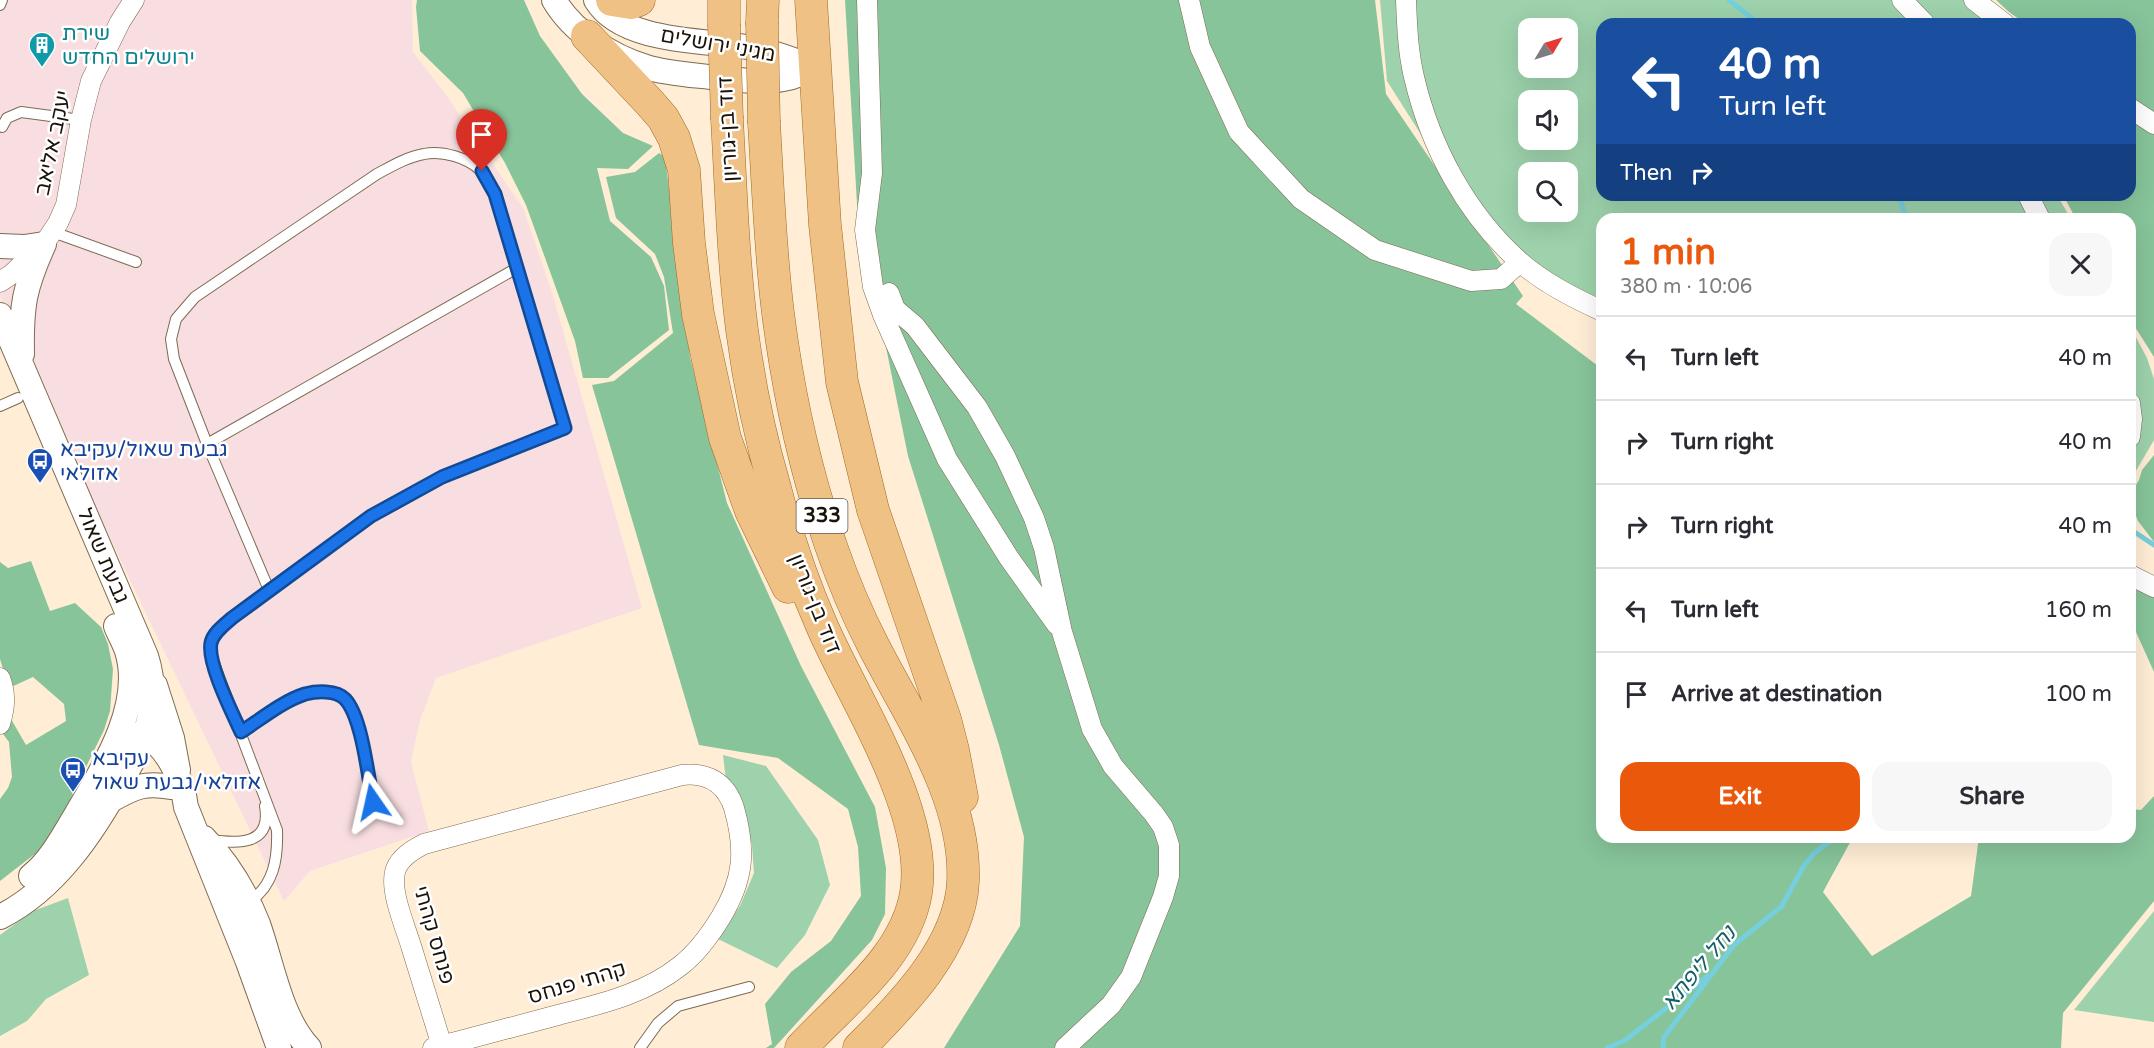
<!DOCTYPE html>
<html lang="en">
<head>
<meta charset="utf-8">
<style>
  :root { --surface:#fff; --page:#f7f7f7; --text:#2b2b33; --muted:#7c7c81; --line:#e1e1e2; --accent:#ea580c }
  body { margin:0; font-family:"Varela Round",Heebo,sans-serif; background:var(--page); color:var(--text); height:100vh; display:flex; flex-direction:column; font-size:22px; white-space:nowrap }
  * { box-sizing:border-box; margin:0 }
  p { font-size:20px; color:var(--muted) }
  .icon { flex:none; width:33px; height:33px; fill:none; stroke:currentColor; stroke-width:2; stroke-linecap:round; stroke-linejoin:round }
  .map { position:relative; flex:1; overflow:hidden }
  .sheet { position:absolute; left:1596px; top:213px; width:540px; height:630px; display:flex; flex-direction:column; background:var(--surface); border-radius:18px; box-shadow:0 6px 24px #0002 }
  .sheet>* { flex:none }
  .banner { position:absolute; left:1596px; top:18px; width:540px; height:183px; border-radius:18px; box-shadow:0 6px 24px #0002; background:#1a4fa0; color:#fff; overflow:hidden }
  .needle { width:39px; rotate:52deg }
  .fabs { position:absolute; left:1518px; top:18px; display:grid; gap:12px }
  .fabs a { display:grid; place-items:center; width:60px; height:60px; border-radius:12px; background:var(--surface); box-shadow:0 6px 24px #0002; font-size:30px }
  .pin { position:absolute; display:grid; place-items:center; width:51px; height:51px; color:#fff; margin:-62px -26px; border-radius:50% 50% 50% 0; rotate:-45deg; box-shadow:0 0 6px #0007 }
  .pin .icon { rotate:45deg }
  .me { position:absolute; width:66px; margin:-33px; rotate:349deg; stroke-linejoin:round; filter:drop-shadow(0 0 4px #0008) }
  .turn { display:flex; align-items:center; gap:21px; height:126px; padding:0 24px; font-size:27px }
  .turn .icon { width:78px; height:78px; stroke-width:2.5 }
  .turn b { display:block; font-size:42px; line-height:51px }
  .then { display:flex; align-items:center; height:57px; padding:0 24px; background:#0003; gap:12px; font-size:22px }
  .round { display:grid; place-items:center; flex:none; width:63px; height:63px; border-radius:18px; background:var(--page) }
  .summary { display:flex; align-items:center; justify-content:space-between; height:102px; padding:0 24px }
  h1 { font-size:36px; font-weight:700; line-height:45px; color:var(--accent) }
  .button { display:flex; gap:12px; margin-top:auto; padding:12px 24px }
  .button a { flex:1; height:69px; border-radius:18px; background:var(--accent); color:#fff; font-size:24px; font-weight:700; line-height:69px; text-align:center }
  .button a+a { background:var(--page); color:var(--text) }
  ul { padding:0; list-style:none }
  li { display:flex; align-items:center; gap:18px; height:84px; padding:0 24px; border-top:2px solid var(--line) }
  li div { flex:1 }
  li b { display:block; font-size:22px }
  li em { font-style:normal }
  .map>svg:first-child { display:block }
</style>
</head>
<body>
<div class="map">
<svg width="2154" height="1048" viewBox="0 0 2154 1048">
  <rect width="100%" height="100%" fill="#ffedd6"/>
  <path fill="#f9dee1" d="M 0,0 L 412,0 L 413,52 L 447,96 L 524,210 L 554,299 L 642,608 L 436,678 L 420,720 L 411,762 L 429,831 L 310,871 L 284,901 L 70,455 L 0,296 Z"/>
  <path fill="#9dd2ac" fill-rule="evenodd" d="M 1380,0 L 1989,0 L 2020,24 L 1602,24 L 1602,195 L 2057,195 L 2071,219 L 1602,219 L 1602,303 L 1506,260 L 1453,185 L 1387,81 ZM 1528,28 L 1568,28 L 1568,68 L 1528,68 ZM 1528,100 L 1568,100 L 1568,140 L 1528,140 ZM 1528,172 L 1568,172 L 1568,212 L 1528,212 Z
    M 2130,326 L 2147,358 L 2154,379 L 2154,440 L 2130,481 Z
    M 723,755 L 766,766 L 818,840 L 830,885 L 805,935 L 777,968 L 718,939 L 740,906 L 754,873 L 752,845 L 742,803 L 726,780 Z
    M 68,898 L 89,975 L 46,999 L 27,1021 L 0,1036 L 0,935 L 33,911 Z
    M 2154,911 L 2154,1022 L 2074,1010 Z"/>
  <path fill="#87c49a" d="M 417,0 L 524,0 L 540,36 L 582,94 L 623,133 L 653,146 L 628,169 L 597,168 L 610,221 L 651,257 L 664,286 L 669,330 L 608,378 L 583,378 L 575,341 L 526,205 L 505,163 L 463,93 L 420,51 L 416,7 Z
    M 845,0 L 1375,0 L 1386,94 L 1523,296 L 1516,304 L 1602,369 L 1602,837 L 1853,837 L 1823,892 L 1872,956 L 1971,896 L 1979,837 L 2130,837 L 2130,809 L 2141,810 L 2154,796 L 2154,901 L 2063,1013 L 2061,1048 L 944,1048 L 1020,926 L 1024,837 L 999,745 L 908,456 L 857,204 Z
    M 1996,0 L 2154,0 L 2154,357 L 2130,319 L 2130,219 L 2076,219 L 2063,195 L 2130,195 L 2130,24 L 2026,24 L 2009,12 Z
    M 659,153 L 665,157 L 690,357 L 727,503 L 801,666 L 875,807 L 886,868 L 885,914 L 872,940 L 774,1048 L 766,1048 L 772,1044 L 765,1004 L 791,972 L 831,941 L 861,896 L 858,847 L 848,809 L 778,758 L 699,745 L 592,385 L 614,381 L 673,333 L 664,277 L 655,254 L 616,218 L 606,177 L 635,172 Z
    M 2154,455 L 2154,542 L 2138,521 L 2130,501 L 2130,495 L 2139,480 L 2142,470 Z
    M 31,561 L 50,611 L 75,603 L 101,627 L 108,644 L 113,669 L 110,711 L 104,730 L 62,816 L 50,835 L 36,853 L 0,881 L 0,799 L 8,788 L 12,777 L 9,742 L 3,734 L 11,719 L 26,745 L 66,721 L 64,704 L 33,677 L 9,688 L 0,659 L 0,562 L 8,568 Z
    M 2130,563 L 2154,576 L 2154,672 L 2136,632 L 2130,628 Z"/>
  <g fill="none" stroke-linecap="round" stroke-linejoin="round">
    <path stroke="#76cfdc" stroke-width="5" d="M 1729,0 L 1759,24
      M 1899,195 L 1906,219
      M 2130,529 L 2154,545
      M 1607,1048 L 1624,1041 L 1708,976
      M 1663,1048 L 1664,1037 L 1734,945 L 1782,906 L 1803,867 L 1814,853 L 1829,842 L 1842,837"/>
    <g stroke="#7e6b51" stroke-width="12">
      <path id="service" d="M 0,5 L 2,0
        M 2,127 L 7,118 L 21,112 L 81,120
        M 53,232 L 136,262
        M 0,406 L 18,398
        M 207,444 L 517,268
        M 241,732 C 261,719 283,701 305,694 C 317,691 336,690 345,699 C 362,717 368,776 373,802
        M 211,840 C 239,844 272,845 265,806
        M 247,903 C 274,887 278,859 277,830 L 212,658 C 210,635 215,633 232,618 L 371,516 L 442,477 L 565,428 L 495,194 C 491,187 487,176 480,170 C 468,158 442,150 424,154 C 407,157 392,166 377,174 L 195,297 L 176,319 L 171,339 L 174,359 L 207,444 L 269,590
        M 640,1048 L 658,1023 L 678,1006 L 749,987"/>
    </g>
    <g stroke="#7e6b51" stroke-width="21">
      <path id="minor" d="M 867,0 L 872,173 L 865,230 L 873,287 L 883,315 L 947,459 L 1009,558 L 1057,625
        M 1189,0 L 1200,47 L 1239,132 L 1301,199 L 1375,250 L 1471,281 L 1501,279 L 1520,262
        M 1406,0 C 1407,26 1408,52 1414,77 C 1430,146 1466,214 1520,262 C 1544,283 1574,298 1602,311
        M 1902,0 L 1925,24
        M 1974,0 L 2005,24
        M 2130,108 L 2154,124
        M 2028,195 L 2040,219
        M 0,282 L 12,274 L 44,244 L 58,223 L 66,205 L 81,120 L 91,81 L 120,22 L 134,0
        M 889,293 L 895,309 L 915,326 L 977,407 L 1005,456 L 1034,518 L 1044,548 L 1062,632 L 1092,729 L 1113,766 L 1154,814 L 1163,827 L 1169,845 L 1169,876 L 1163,897 L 1131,977 L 1111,1005 L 1065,1048
        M 2130,403 L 2132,419 L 2130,437
        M 2130,575 L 2154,587
        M 0,678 C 6,694 5,707 0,724
        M 433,1048 L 460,1041 C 493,1032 525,1024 558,1015 C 600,1004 645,994 680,966 C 697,953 710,935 721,917 C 744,879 746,850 734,808 C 726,783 708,772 682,775 L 424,844 C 412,850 398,859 395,872 C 390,893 406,928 412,949 C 422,981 432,1013 442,1046 L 442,1048"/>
    </g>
    <g stroke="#7e6b51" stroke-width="26">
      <path id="tertiary" d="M 554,0 C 573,32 610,56 646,67 C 668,74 695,75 719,78 C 742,80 765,84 788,78 C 797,76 805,72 814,68
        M 596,0 C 622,43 704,40 747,47 C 771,51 792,59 814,68
        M 0,246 L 24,247 L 44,244
        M 0,315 L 146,656 C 153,678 154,698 149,720 C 144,741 134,759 123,778 C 94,831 56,889 0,917
        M 22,354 C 21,306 24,288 44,244
        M 155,685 L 172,738 L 178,770
        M 131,734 C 135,735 142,734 146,736 C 169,749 183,782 186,807 L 248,962 L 279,1048
        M 111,800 C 134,787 145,782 171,787
        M 204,838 C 228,863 245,891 258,924 C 272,963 280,1017 309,1048
        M 31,876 C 51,860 64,835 77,813 C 103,769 144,705 127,651 C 124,642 119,634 116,626"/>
    </g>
    <g stroke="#9f6924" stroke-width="33">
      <path id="primary" d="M 612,0 L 631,3 L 639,0
        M 724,0 L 724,24
        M 811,0 L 825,225 L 842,382 L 873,510 L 945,719 L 953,750 L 962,797
        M 762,22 L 763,0
        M 587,36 L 650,103 L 663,118 L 674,138 L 684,170 L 689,243 L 698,314 L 725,438 L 751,511 L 788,587
        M 727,119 C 731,189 733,260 742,330 C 749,383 760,437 775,488 C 787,535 802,581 822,626 C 854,700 929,812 916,893 C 905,958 843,1002 801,1048
        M 764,123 C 768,186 770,250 778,313 C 788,392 805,470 831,546 C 843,581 857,614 874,647 C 911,719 967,798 963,882 C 960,946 902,1005 859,1048"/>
    </g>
    <use href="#service" stroke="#fff" stroke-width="10"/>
    <use href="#minor" stroke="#fff" stroke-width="20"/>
    <use href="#tertiary" stroke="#fff" stroke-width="24"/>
    <use href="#primary" stroke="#f0c184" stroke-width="32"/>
    <g stroke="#9f6924" stroke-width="33" stroke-linecap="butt">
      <path id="primary-bridge" d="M 762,22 L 764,123
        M 724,24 L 727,119"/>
    </g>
    <use href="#primary-bridge" stroke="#f0c184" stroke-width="32"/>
  </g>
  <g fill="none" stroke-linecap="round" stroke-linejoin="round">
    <g stroke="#114b97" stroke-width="15">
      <path id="route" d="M 373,802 C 368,776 362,717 345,699 C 336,690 317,691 305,694 C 283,701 261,719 241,732 C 232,712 207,663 211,643 C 213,633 224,625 232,618 L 371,516 L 442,477 L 565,428 L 495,194 L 482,171"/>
    </g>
    <use href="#route" stroke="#1a73e8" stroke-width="10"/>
  </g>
  <defs>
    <g id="building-pin" transform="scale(1.35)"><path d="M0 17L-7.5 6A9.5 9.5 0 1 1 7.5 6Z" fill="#0f9aa8" stroke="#fff"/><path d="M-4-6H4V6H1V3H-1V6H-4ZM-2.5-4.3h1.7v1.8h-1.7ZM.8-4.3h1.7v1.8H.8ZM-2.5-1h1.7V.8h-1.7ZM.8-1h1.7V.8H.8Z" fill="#fff"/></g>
    <g id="bus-pin" transform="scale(1.35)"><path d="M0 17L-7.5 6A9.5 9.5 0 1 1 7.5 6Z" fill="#1a4fb4" stroke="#fff"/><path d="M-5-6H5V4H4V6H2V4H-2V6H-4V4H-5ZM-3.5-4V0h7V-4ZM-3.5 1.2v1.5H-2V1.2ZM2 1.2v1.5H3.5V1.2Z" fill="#fff"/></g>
  </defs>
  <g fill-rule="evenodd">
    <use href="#building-pin" x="42" y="45"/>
    <use href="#bus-pin" x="40" y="461"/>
    <use href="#bus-pin" x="73" y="770"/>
  </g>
  <g text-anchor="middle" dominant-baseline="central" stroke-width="5" stroke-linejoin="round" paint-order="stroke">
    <rect fill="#fff" stroke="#5f5a53" stroke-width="1.5" x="796.5" y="499" width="51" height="34" rx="4.5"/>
    <g font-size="20" font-weight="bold" fill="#1b1309">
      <text x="822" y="516">333</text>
    </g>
    <g font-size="21" fill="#0d838f" stroke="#fff" text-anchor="start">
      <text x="62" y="33">שירת<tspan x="62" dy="24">ירושלים החדש</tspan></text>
    </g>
    <g font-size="21" fill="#1b1309" stroke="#fff">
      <text transform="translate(718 45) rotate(10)">מגיני ירושלים</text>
      <text transform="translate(728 129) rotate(-93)">דוד בן-גוריון</text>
      <text transform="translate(53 143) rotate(-78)">יעקב אליאב</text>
      <text transform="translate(103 556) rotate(67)">גבעת שאול</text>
      <text transform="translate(815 604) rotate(68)">דוד בן-גוריון</text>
      <text transform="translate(434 935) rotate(74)">פנחס קהתי</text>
      <text transform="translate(577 983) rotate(-17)">קהתי פנחס</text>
    </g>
    <g font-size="21" fill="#164399" stroke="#fff" text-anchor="start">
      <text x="60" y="449">גבעת שאול/עקיבא<tspan x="60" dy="24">אזולאי</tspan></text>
      <text x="92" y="758">עקיבא<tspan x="92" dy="24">אזולאי/גבעת שאול</tspan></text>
    </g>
    <g font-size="22" font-style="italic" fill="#145f69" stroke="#fff">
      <text transform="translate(1699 968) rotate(-50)">נחל ליפתא</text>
    </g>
  </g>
</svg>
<div class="fabs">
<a><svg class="needle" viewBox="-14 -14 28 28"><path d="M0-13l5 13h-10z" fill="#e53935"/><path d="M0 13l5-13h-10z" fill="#7c7c81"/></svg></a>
<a><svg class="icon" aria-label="sound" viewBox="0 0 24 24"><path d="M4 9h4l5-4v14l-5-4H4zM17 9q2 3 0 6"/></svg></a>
<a><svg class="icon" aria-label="search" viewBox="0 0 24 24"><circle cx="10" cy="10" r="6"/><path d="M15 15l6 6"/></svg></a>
</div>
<div class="pin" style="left:482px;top:171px;background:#d93025"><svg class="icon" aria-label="arrive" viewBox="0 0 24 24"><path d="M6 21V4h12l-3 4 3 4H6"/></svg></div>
<svg class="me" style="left:373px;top:802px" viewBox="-20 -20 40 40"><path d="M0-17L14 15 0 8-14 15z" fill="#1a73e8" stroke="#fff" stroke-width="4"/></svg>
<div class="banner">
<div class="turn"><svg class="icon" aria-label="left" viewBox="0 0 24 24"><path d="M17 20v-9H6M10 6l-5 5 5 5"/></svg><div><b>40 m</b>Turn left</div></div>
<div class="then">Then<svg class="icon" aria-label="right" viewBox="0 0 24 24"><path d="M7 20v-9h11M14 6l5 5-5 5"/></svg></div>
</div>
<section class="sheet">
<div class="summary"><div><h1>1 min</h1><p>380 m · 10:06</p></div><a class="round"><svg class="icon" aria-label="close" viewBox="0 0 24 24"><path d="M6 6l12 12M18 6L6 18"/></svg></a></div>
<ul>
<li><svg class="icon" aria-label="left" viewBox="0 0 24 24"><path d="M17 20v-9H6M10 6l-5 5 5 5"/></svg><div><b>Turn left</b></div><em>40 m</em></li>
<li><svg class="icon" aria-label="right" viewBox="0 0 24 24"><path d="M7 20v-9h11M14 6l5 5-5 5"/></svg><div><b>Turn right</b></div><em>40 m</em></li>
<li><svg class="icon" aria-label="right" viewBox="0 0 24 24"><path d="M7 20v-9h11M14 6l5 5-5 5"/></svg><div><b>Turn right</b></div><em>40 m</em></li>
<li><svg class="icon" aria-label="left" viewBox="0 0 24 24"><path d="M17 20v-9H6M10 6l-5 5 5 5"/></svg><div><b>Turn left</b></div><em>160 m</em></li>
<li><svg class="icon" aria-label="arrive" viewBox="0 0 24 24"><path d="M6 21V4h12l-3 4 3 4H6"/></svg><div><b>Arrive at destination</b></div><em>100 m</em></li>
</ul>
<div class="button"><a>Exit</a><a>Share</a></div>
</section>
</div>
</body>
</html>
